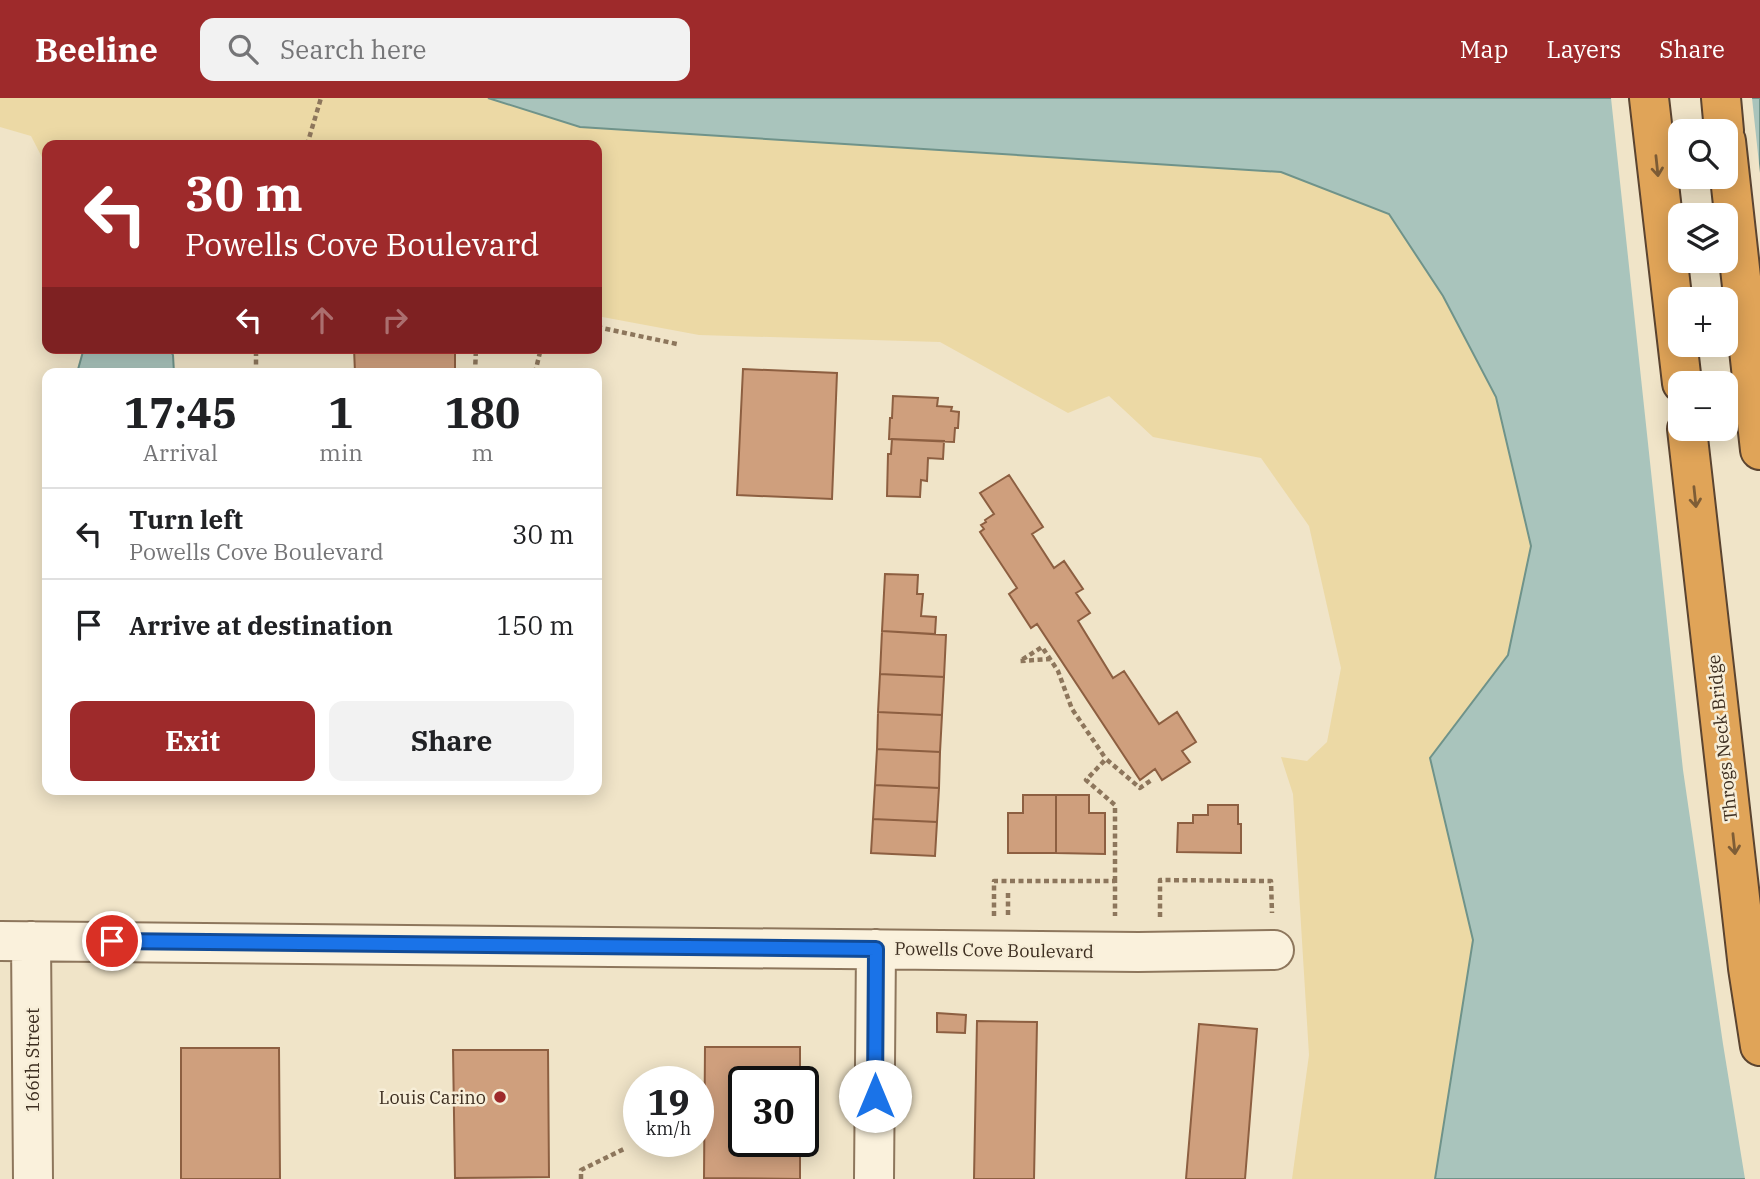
<!DOCTYPE html>
<html lang="en">
<head>
<meta charset="utf-8">
<style>
  :root { --surface:#fff; --page:#f2f2f2; --text:#202124; --muted:#757577; --line:#e0e0e0; --accent:#9e2a2b }
  body { margin:0; font-family:"IBM Plex Serif",serif; background:var(--page); color:var(--text); height:100vh; display:flex; flex-direction:column; font-size:26px; white-space:nowrap }
  * { box-sizing:border-box; margin:0 }
  p { font-size:23px; color:var(--muted) }
  .icon { flex:none; width:38px; height:38px; fill:none; stroke:currentColor; stroke-width:2; stroke-linecap:round; stroke-linejoin:round }
  .map { position:relative; flex:1; overflow:hidden }
  .drawer { position:absolute; left:42px; top:270px; width:560px; height:427px; display:flex; flex-direction:column; background:var(--surface); border-radius:14px; box-shadow:0 4px 18px #0003 }
  .drawer>* { flex:none }
  .hud { position:absolute; left:42px; top:42px; width:560px; height:214px; border-radius:14px; box-shadow:0 4px 18px #0003; background:#9e2a2b; color:#fff; overflow:hidden }
  .buttons { position:absolute; left:1668px; top:21px; display:grid; gap:14px }
  .buttons a { display:grid; place-items:center; width:70px; height:70px; border-radius:14px; background:var(--surface); box-shadow:0 4px 18px #0003; font-size:35px }
  .speed { position:absolute; left:623px; top:968px; display:flex; gap:14px; font-size:35px; font-weight:700; text-align:center }
  .speed>* { display:grid; place-content:center; width:91px; height:91px; border-radius:50%; background:var(--surface); box-shadow:0 4px 18px #0003; line-height:1 }
  .speed small { font-size:18px; font-weight:400 }
  .speed .limit { border:4px solid #111; border-radius:10px; background:#fff; color:#111 }
  .pin { position:absolute; display:grid; place-items:center; width:60px; height:60px; color:#fff; margin:-30px; border:4px solid #fff; border-radius:50%; box-shadow:0 2px 7px #0007 }
  .me { position:absolute; width:77px; margin:-38px; rotate:0deg; stroke-linejoin:round; filter:drop-shadow(0 0 5px #0008) }
  .turn { display:flex; align-items:center; gap:24px; height:147px; padding:0 28px; font-size:32px }
  .turn .icon { width:91px; height:91px; stroke-width:2.5 }
  .turn b { display:block; font-size:49px; line-height:60px }
  .lanes { display:flex; align-items:center; height:66px; padding:0 28px; background:#0003; justify-content:center; gap:35px; direction:ltr }
  .lanes .off { opacity:.35 }
  .eta { display:flex; justify-content:space-evenly; align-items:center; height:119px; text-align:center }
  .eta b { font-size:42px; font-weight:700; line-height:49px }
  .action { display:flex; gap:14px; margin-top:auto; padding:14px 28px }
  .action a { flex:1; height:80px; border-radius:14px; background:var(--accent); color:#fff; font-size:28px; font-weight:700; line-height:80px; text-align:center }
  .action a+a { background:var(--page); color:var(--text) }
  ul { padding:0; list-style:none }
  li { display:flex; align-items:center; gap:21px; height:91px; padding:0 28px; border-top:2px solid var(--line) }
  li div { flex:1 }
  li b { display:block; font-size:26px }
  li em { font-style:normal }
  header { display:flex; align-items:center; gap:42px; box-sizing:border-box; height:98px; padding:0 35px; background:var(--accent); color:#fff }
  header strong { font-size:33px }
  nav { display:flex; gap:38px; margin-inline-start:auto; font-size:24px }
  .search { width:490px; height:63px; background:var(--page); display:flex; align-items:center; gap:18px; box-sizing:border-box; padding:0 24px; border-radius:14px; color:var(--muted); font-size:26px }
  .map>svg:first-child { display:block }
</style>
</head>
<body>
<header>
<strong>Beeline</strong>
<div class="search"><svg class="icon" aria-label="search" viewBox="0 0 24 24"><circle cx="10" cy="10" r="6"/><path d="M15 15l6 6"/></svg>Search here</div>
<nav><a>Map</a><a>Layers</a><a>Share</a></nav>
</header>
<div class="map">
<svg width="1760" height="1081" viewBox="0 0 1760 1081">
  <rect width="100%" height="100%" fill="#f0e4c8"/>
  <path fill="#ecd9a5" d="M 0,0 L 488,0 L 581,29 L 1281,74 L 1389,116 L 1443,198 L 1496,299 L 1531,448 L 1508,557 L 1431,660 L 1473,842 L 1435,1081 L 1292,1081 L 1309,957 L 1293,696 L 1281,659 L 1307,663 L 1327,644 L 1341,570 L 1309,428 L 1261,360 L 1153,339 L 1109,298 L 1068,315 L 940,244 L 699,237 L 597,218 L 597,47 L 47,47 L 47,69 L 31,38 L 0,29 Z"/>
  <path fill="#a9c4bc" stroke="#6f938a" stroke-width="2" fill-rule="evenodd" d="M 488,0 L 1760,0 L 1760,1081 L 1435,1081 L 1473,842 L 1430,660 L 1508,557 L 1531,448 L 1496,299 L 1443,198 L 1389,116 L 1281,74 L 580,29 ZM 1680,33 L 1726,33 L 1726,79 L 1680,79 ZM 1680,117 L 1726,117 L 1726,163 L 1680,163 ZM 1680,201 L 1726,201 L 1726,247 L 1680,247 ZM 1680,285 L 1726,285 L 1726,331 L 1680,331 Z
    M 84,250 L 168,250 L 173,257 L 174,275 L 77,275 Z"/>
  <path fill="#f0e4c8" fill-rule="evenodd" d="M 1611,0 L 1752,0 L 1760,75 L 1760,1081 L 1745,1081 L 1723,946 L 1683,672 ZM 1680,33 L 1726,33 L 1726,79 L 1680,79 ZM 1680,117 L 1726,117 L 1726,163 L 1680,163 ZM 1680,201 L 1726,201 L 1726,247 L 1680,247 ZM 1680,285 L 1726,285 L 1726,331 L 1680,331 Z"/>
  <path fill="#cf9f7d" stroke="#8d5f41" stroke-width="2" d="M 354,250 L 455,250 L 455,275 L 355,275 Z
    M 743,271 L 837,275 L 832,401 L 737,397 Z
    M 893,298 L 938,300 L 937,308 L 952,309 L 951,313 L 959,314 L 958,330 L 955,330 L 954,344 L 889,341 L 890,320 L 892,320 Z
    M 892,341 L 944,343 L 943,361 L 928,360 L 927,383 L 921,382 L 920,399 L 887,398 L 888,356 L 891,356 Z
    M 1009,377 L 1043,429 L 1032,436 L 1054,470 L 1064,463 L 1083,491 L 1076,495 L 1090,515 L 1078,523 L 1113,580 L 1124,573 L 1159,626 L 1177,614 L 1196,644 L 1182,653 L 1190,664 L 1162,682 L 1155,671 L 1140,682 L 1037,526 L 1031,530 L 1009,496 L 1017,490 L 980,434 L 984,431 L 981,427 L 986,424 L 985,422 L 994,416 L 980,395 Z
    M 885,476 L 918,477 L 917,496 L 923,496 L 921,518 L 936,519 L 935,536 L 882,533 Z
    M 882,533 L 946,537 L 944,579 L 880,576 Z
    M 880,576 L 944,579 L 942,617 L 878,614 Z
    M 878,614 L 942,617 L 940,654 L 877,651 Z
    M 877,651 L 940,654 L 939,690 L 875,687 Z
    M 875,687 L 939,690 L 937,724 L 873,721 Z
    M 1023,697 L 1056,697 L 1056,755 L 1008,755 L 1008,715 L 1023,715 Z
    M 1056,697 L 1089,697 L 1089,715 L 1105,715 L 1105,756 L 1056,755 Z
    M 1208,707 L 1238,707 L 1238,726 L 1241,726 L 1241,755 L 1177,754 L 1178,725 L 1193,725 L 1193,717 L 1208,717 Z
    M 873,721 L 937,724 L 935,758 L 871,755 Z
    M 937,915 L 966,917 L 965,935 L 937,934 Z
    M 977,923 L 1037,924 L 1034,1081 L 974,1081 Z
    M 1199,926 L 1257,931 L 1245,1081 L 1186,1081 Z
    M 705,949 L 800,949 L 800,984 L 744,984 L 744,1043 L 800,1043 L 800,1081 L 704,1080 Z
    M 181,950 L 279,950 L 280,1081 L 181,1081 Z
    M 453,952 L 548,952 L 549,1079 L 455,1080 Z"/>
  <g fill="none" stroke-linecap="round" stroke-linejoin="round">
    <g stroke="#8d765c" stroke-width="42">
      <path id="minor" d="M 0,843 L 1138,854 L 1274,852
        M 31,843 L 33,1081
        M 874,1081 L 876,851"/>
    </g>
    <g stroke="#5b4430" stroke-width="42">
      <path id="highway" d="M 1649,0 L 1682,285
        M 1721,0 L 1724,33
        M 1726,43 L 1760,352
        M 1687,331 L 1748,870 L 1760,948"/>
    </g>
    <path stroke="#8d765c" stroke-width="4.5" stroke-dasharray="5 3.5" stroke-linecap="butt" d="M 307,47 L 321,0
      M 597,229 L 677,246
      M 256,275 L 256,250
      M 475,275 L 476,250
      M 535,275 L 541,250
      M 1051,561 L 1020,563 L 1042,549 L 1058,573 L 1072,611 L 1106,661
      M 1115,783 L 1115,707 L 1086,682 L 1106,661 L 1140,690 L 1153,681
      M 1008,795 L 1008,818
      M 994,818 L 994,783 L 1115,783 L 1115,818
      M 1160,819 L 1160,782 L 1271,783 L 1272,815
      M 581,1081 L 581,1072 L 624,1051"/>
    <use href="#minor" stroke="#faf1dc" stroke-width="38"/>
    <use href="#highway" stroke="#e0a458" stroke-width="38"/>
  </g>
  <defs><path id="oneway-shaft" d="M-6 0H5M1.5-3L5.5 0L1.5 3" fill="none" stroke-width="1.6" stroke-linecap="round" stroke-linejoin="round" transform="scale(1.75)"/></defs>
  <g stroke="#7e5d36">
    <use href="#oneway-shaft" transform="translate(1657 68) rotate(84)"/>
    <use href="#oneway-shaft" transform="translate(1695 399) rotate(84)"/>
    <use href="#oneway-shaft" transform="translate(1734 746) rotate(84)"/>
  </g>
  <g fill="none" stroke-linecap="round" stroke-linejoin="round">
    <g stroke="#114b97" stroke-width="18">
      <path id="route" d="M 112,843 L 876,851 L 875,998"/>
    </g>
    <use href="#route" stroke="#1a73e8" stroke-width="12"/>
  </g>
  <circle fill="#9e2a2b" stroke="#f7eed8" stroke-width="2.5" cx="500" cy="999" r="7"/>
  <g text-anchor="middle" dominant-baseline="central" stroke-width="5" stroke-linejoin="round" paint-order="stroke">
    <g font-size="18" fill="#3d2e20" stroke="#f7eed8">
      <text transform="translate(1722 640) rotate(-96)">Throgs Neck Bridge</text>
      <text transform="translate(994 852) rotate(1)">Powells Cove Boulevard</text>
      <text transform="translate(32 962) rotate(-90)">166th Street</text>
    </g>
    <g font-size="18" fill="#3d2e20" stroke="#f7eed8" text-anchor="end">
      <text x="486" y="999">Louis Carino</text>
    </g>
  </g>
</svg>
<div class="buttons">
<a><svg class="icon" aria-label="search" viewBox="0 0 24 24"><circle cx="10" cy="10" r="6"/><path d="M15 15l6 6"/></svg></a>
<a><svg class="icon" aria-label="layers" viewBox="0 0 24 24"><path d="M12 4l9 5-9 5-9-5zM3 14l9 5 9-5"/></svg></a>
<a>+</a>
<a>−</a>
</div>
<div class="speed"><div>19<small>km/h</small></div><div class="limit">30</div></div>
<div class="pin" style="left:112px;top:843px;background:#d93025"><svg class="icon" aria-label="arrive" viewBox="0 0 24 24"><path d="M6 21V4h12l-3 4 3 4H6"/></svg></div>
<svg class="me" style="left:875px;top:998px" viewBox="-20 -20 40 40"><circle r="19" fill="#fff"/><path d="M0-13L10 11 0 6-10 11z" fill="#1a73e8"/></svg>
<div class="hud">
<div class="turn"><svg class="icon" aria-label="left" viewBox="0 0 24 24"><path d="M17 20v-9H6M10 6l-5 5 5 5"/></svg><div><b>30 m</b>Powells Cove Boulevard</div></div>
<div class="lanes"><svg class="icon" aria-label="left" viewBox="0 0 24 24"><path d="M17 20v-9H6M10 6l-5 5 5 5"/></svg><svg class="icon off" aria-label="ahead" viewBox="0 0 24 24"><path d="M12 20V5M6 11l6-6 6 6"/></svg><svg class="icon off" aria-label="right" viewBox="0 0 24 24"><path d="M7 20v-9h11M14 6l5 5-5 5"/></svg></div>
</div>
<section class="drawer">
<div class="eta">
<div><b>17:45</b><p>Arrival</p></div>
<div><b>1</b><p>min</p></div>
<div><b>180</b><p>m</p></div>
</div>
<ul>
<li><svg class="icon" aria-label="left" viewBox="0 0 24 24"><path d="M17 20v-9H6M10 6l-5 5 5 5"/></svg><div><b>Turn left</b><p>Powells Cove Boulevard</p></div><em>30 m</em></li>
<li><svg class="icon" aria-label="arrive" viewBox="0 0 24 24"><path d="M6 21V4h12l-3 4 3 4H6"/></svg><div><b>Arrive at destination</b></div><em>150 m</em></li>
</ul>
<div class="action"><a>Exit</a><a>Share</a></div>
</section>
</div>
</body>
</html>
